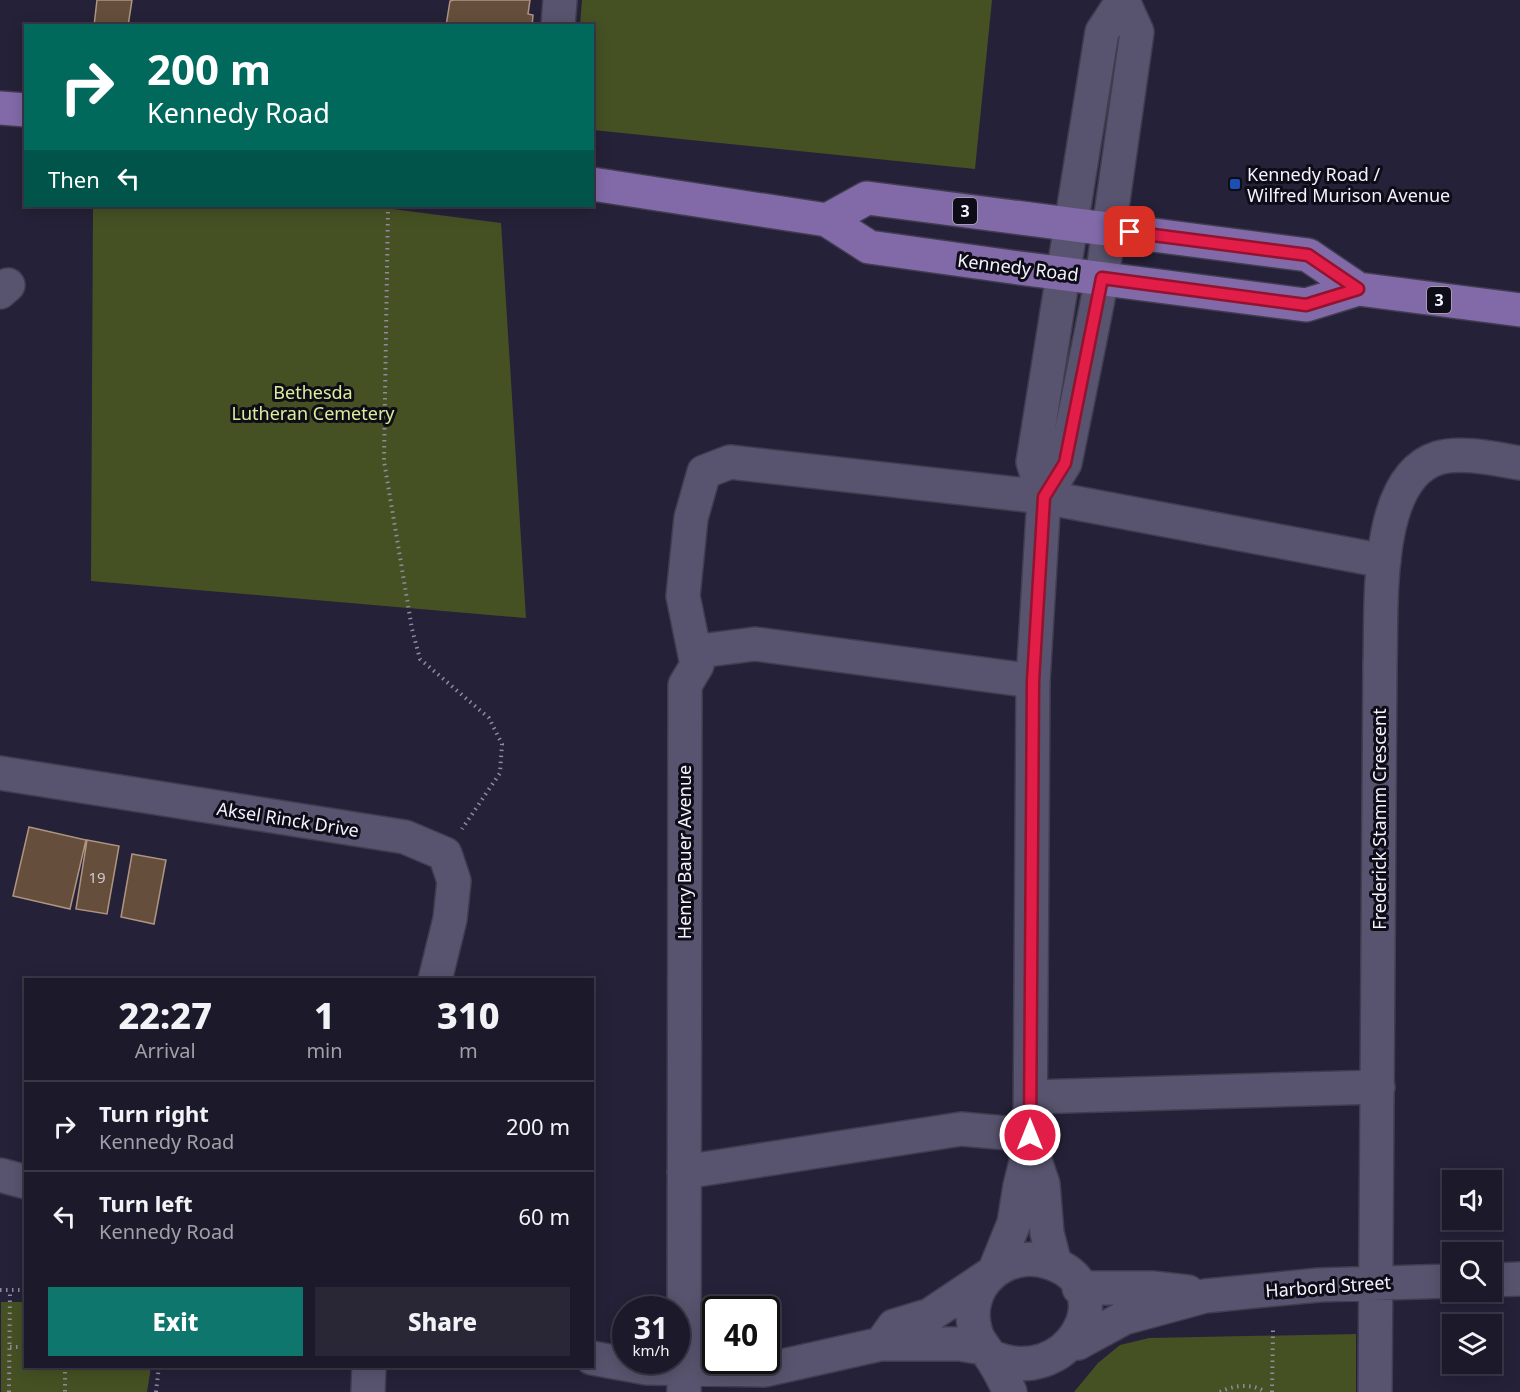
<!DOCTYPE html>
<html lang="en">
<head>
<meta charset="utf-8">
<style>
  :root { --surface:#1c192a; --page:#292636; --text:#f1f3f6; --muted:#a0a0a8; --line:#3a3847; --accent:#0f766e }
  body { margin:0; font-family:"Noto Sans",sans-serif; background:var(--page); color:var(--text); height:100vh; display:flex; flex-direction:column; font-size:22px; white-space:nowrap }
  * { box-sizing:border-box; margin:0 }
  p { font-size:20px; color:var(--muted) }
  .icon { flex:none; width:33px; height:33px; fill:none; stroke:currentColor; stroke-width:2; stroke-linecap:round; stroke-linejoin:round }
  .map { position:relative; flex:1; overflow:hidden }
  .details { position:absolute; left:24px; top:978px; width:570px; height:390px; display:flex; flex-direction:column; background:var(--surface); border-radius:0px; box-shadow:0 3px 15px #0003,0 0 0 2px var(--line) }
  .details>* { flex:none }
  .hud { position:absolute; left:24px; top:24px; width:570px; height:183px; border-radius:0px; box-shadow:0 3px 15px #0003,0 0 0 2px var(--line); background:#00695c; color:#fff; overflow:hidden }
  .buttons { position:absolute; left:1442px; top:1170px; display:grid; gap:12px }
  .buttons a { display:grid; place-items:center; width:60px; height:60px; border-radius:0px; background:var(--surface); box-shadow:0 3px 15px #0003,0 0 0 2px var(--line); font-size:30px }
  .speed { position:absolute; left:612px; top:1296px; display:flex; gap:12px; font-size:30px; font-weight:700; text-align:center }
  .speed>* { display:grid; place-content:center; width:78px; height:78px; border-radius:50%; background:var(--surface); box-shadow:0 3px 15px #0003,0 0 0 2px var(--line); line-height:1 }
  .speed small { font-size:15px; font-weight:400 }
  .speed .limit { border:3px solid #111; border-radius:9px; background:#fff; color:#111 }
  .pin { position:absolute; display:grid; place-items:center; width:51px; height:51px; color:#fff; margin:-26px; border-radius:12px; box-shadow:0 3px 9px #0006 }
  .me { position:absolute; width:66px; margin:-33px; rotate:0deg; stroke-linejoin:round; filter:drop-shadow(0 0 4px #0008) }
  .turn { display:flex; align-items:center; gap:21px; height:126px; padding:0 24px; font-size:27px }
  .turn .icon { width:78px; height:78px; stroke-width:2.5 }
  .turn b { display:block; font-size:42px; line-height:51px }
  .then { display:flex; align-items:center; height:57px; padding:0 24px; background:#0003; gap:12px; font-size:22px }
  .eta { display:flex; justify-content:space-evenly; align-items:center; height:102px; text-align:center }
  .eta b { font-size:36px; font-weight:800; line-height:42px }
  .cta { display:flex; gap:12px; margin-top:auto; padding:12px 24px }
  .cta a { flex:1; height:69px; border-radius:0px; background:var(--accent); color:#fff; font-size:24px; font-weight:800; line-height:69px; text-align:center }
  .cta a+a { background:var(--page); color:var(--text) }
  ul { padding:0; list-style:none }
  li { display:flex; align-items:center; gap:18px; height:90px; padding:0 24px; border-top:2px solid var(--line) }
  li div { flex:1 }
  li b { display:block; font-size:22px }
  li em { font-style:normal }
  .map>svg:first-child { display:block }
</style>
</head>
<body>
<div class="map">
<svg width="1520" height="1392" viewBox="0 0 1520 1392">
  <rect width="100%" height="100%" fill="#252138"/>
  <path fill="#455123" d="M 582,0 L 992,0 L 975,169 L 593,130 L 592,26 L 580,25 Z
    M 93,206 L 369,206 L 501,223 L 526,618 L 91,581 Z
    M 1,1302 L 25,1302 L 26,1366 L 151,1367 L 147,1392 L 1,1392 Z
    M 1356,1334 L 1356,1392 L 1074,1392 L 1098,1363 L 1120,1345 L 1149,1338 Z"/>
  <path fill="#654e3b" stroke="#af9580" stroke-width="1.5" d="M 97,0 L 132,0 L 128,26 L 94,26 Z
    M 454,0 L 530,0 L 528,14 L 533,15 L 532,26 L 446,26 L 450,1 Z
    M 29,827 L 86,840 L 70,909 L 13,896 Z
    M 87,840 L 119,846 L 107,914 L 76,909 Z
    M 132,854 L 166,860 L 154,924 L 121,917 Z"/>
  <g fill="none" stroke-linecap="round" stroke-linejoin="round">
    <g stroke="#403d50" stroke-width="36">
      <path id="minor" d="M 558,26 L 560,0
        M 0,292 L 8,285
        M 1044,497 L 1065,463 L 1090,339 L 1102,278 L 1137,32 L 1123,1
        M 697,665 L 683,596 L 691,518 L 704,472 L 730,462 L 1044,497 L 1384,561
        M 0,773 L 405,837 L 445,854 L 454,881 L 450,919 L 435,980
        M 1031,1097 L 1378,1087
        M 1030,1146 L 1043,1184 L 1047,1233 L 1055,1264
        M 684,1172 L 961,1129 L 1030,1135
        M 0,1175 L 26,1182
        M 995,1270 L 1014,1223 L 1020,1186 L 1030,1146 L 1033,681 L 1044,497 L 1033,462 L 1102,32 L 1123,0
        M 1491,1280 L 1520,1279
        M 1079,1288 L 1152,1288 L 1188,1292
        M 1078,1343 L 1124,1318 L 1205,1296 L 1319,1285 L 1452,1281
        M 881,1344 L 894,1326 L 930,1315 L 988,1276
        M 990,1356 C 1068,1392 1125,1289 1051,1263 C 1006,1247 961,1286 976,1333 C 979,1342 985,1348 990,1356 C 998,1367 1004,1380 1010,1392
        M 592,1358 L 647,1368 L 765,1370 L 881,1344 L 960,1344 L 983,1348
        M 368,1392 L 369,1366
        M 684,1392 L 685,685 L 697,665 L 700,651 L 755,644 L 1033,681
        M 1375,1392 L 1380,663 C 1382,608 1373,478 1438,458 C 1461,451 1496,459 1520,463"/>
    </g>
    <g stroke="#403d50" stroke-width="36">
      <path id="major" d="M 0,108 L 26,110
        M 592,184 L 827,220 L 869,247 L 1012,267 L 1306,305 L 1358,289 L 1520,310
        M 827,220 L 867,198 L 1308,255 L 1358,289"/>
    </g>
    <path stroke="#8e8c9e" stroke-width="4" stroke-dasharray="1.5 4.5" stroke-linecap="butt" d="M 388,206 L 384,461 L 412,629 L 420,659 L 489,718 L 502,744 L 500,773 L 462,829
      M 0,1290 L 26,1290
      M 10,1347 L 26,1347
      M 65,1366 L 65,1392
      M 9,1392 L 10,1290
      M 156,1392 L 159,1366
      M 1220,1392 C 1233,1385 1253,1383 1265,1392
      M 1272,1392 L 1273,1330"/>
    <use href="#minor" stroke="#58546f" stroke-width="33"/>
    <use href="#major" stroke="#826aa8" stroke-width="33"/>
  </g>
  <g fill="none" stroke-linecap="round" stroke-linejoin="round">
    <g stroke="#92132f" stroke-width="15">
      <path id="route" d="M 1030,1135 L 1033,681 L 1044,497 L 1065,463 L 1102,278 L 1306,305 L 1358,289 L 1308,255 L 1130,232"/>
    </g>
    <use href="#route" stroke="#e11d48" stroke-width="10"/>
  </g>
  <rect fill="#1a4fb4" stroke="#0e0c17" stroke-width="2" x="1229" y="178" width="12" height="12" rx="3"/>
  <g text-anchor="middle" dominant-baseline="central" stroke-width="6" stroke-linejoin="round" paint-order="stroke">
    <g font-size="15" fill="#d0c9ce">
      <text x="97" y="877">19</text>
    </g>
    <g fill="#0e0c17" stroke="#aeadb9" stroke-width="1.5">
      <rect x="953" y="198" width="24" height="26" rx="4.5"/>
      <rect x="1427" y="287" width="24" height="26" rx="4.5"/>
    </g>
    <g font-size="16" font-weight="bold" fill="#f3f2ff">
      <text x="965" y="211">3</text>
      <text x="1439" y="300">3</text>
    </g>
    <g font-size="18" fill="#f3f2ff" stroke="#0e0c17" text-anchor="start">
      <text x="1247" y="174">Kennedy Road /<tspan x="1247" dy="21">Wilfred Murison Avenue</tspan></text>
    </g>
    <g font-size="18" fill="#f3f2ff" stroke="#0e0c17">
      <text transform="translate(1018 267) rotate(7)">Kennedy Road</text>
      <text transform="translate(288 819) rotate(9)">Aksel Rinck Drive</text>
      <text transform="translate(1379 819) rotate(-90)">Frederick Stamm Crescent</text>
      <text transform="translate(684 852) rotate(-90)">Henry Bauer Avenue</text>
      <text transform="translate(1328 1286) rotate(-4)">Harbord Street</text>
    </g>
    <g font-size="18" fill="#d8ef9a" stroke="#0e0c17">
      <text x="313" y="392">Bethesda<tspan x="313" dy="21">Lutheran Cemetery</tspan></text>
    </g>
  </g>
</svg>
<div class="buttons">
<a><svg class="icon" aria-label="sound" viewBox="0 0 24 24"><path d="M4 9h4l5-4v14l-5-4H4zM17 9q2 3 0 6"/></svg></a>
<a><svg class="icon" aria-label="search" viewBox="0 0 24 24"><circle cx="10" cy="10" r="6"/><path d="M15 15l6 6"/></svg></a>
<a><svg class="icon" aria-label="layers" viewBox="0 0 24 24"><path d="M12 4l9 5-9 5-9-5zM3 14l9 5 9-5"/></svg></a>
</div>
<div class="speed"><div>31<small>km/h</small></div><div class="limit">40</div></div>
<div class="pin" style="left:1130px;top:232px;background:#d93025"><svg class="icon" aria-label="arrive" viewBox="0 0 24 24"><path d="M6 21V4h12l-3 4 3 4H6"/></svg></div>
<svg class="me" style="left:1030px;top:1135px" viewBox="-20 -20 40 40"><circle r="17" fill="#e11d48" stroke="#fff" stroke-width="3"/><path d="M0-11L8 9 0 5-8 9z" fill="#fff"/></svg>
<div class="hud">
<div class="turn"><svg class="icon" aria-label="right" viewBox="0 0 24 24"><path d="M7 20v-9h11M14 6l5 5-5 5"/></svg><div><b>200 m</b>Kennedy Road</div></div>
<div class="then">Then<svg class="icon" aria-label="left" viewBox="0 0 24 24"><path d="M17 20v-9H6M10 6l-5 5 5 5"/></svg></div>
</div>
<section class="details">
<div class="eta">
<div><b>22:27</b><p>Arrival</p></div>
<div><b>1</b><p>min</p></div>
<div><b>310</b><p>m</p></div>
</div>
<ul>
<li><svg class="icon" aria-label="right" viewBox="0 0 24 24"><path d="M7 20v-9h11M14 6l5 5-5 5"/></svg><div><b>Turn right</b><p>Kennedy Road</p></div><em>200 m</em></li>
<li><svg class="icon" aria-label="left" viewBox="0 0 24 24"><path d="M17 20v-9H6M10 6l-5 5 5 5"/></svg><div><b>Turn left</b><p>Kennedy Road</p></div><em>60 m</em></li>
</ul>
<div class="cta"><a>Exit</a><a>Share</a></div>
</section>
</div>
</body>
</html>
